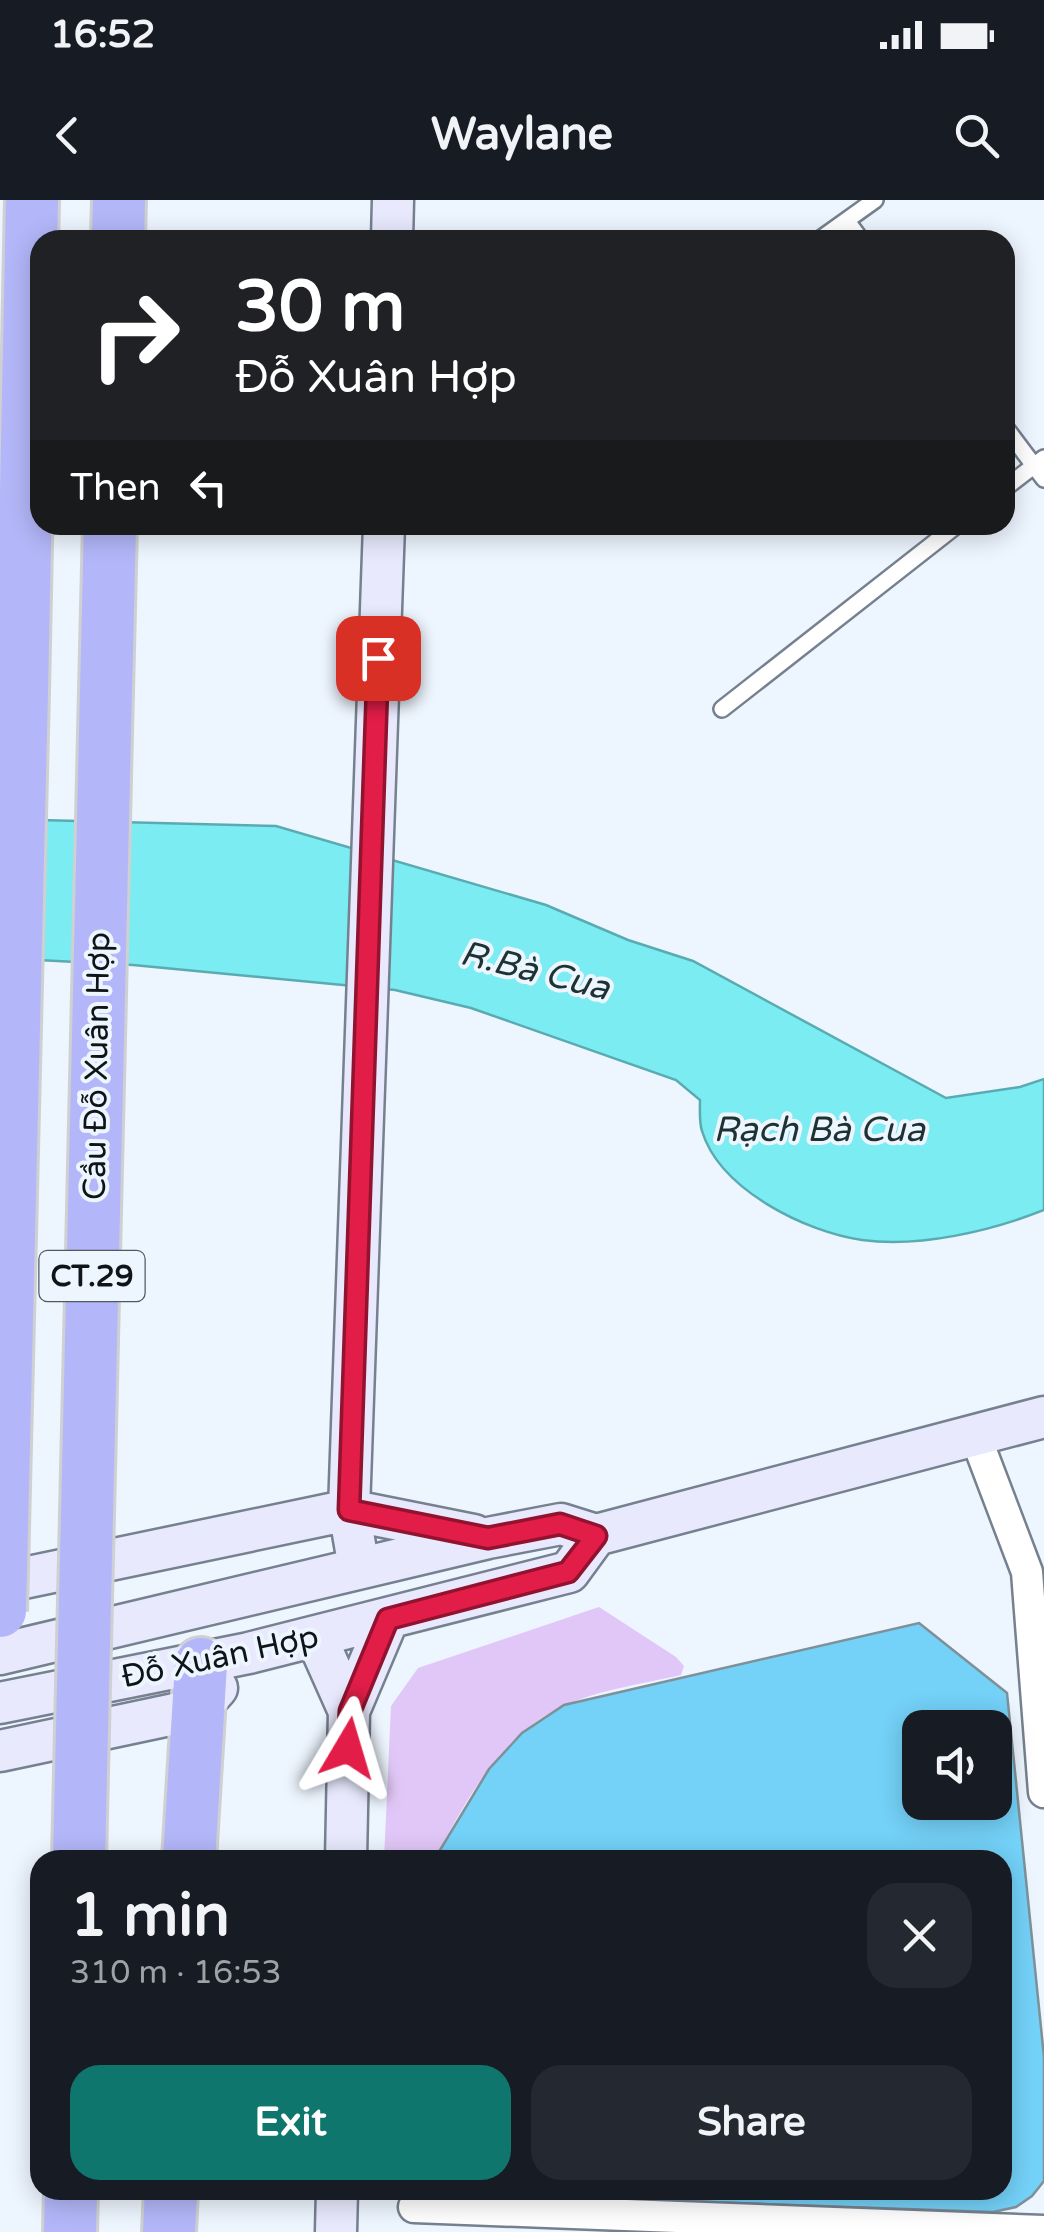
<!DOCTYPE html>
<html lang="en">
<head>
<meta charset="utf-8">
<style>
  :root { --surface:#171b24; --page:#242831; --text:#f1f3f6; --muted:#9ea1a6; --accent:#0f766e }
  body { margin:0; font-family:"Varela Round",sans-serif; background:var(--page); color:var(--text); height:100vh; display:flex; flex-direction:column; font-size:38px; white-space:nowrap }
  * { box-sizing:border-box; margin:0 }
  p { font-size:32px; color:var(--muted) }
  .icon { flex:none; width:55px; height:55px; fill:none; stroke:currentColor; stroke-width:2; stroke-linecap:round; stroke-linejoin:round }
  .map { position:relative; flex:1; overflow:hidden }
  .panel { position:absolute; left:30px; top:1650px; width:982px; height:350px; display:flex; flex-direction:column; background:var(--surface); border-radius:30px; box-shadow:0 5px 25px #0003 }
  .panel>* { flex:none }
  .banner { position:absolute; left:30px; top:30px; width:985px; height:305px; border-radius:30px; box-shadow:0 5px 25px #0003; background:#202124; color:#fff; overflow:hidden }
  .fabs { position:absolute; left:902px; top:1510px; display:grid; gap:20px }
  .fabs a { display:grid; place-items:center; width:110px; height:110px; border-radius:20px; background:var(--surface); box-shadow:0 5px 25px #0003; font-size:50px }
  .pin { position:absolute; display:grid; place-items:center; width:85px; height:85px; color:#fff; margin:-42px; border-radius:20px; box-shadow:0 5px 15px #0006 }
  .me { position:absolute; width:110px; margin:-55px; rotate:7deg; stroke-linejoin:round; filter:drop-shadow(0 0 8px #0008) }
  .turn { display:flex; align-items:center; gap:35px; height:210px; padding:0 40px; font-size:45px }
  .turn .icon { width:130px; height:130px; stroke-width:2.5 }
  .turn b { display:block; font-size:70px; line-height:85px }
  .then { display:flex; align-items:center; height:95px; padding:0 40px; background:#0003; gap:20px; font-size:38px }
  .round { display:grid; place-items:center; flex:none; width:105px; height:105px; border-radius:30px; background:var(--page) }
  .overview { display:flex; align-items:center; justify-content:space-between; height:170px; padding:0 40px }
  h1 { font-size:60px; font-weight:700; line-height:75px }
  .button { display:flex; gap:20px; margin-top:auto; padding:20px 40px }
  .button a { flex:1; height:115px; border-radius:30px; background:var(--accent); color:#fff; font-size:40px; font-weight:700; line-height:115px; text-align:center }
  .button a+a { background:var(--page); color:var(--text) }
  .status { display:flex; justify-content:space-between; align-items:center; height:70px; padding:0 50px; background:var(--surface); direction:ltr }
  .status svg { height:28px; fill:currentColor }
  header { display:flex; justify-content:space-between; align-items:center; height:130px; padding:0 40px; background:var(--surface); font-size:45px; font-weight:700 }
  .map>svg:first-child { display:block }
</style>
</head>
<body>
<div class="status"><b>16:52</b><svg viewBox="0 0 49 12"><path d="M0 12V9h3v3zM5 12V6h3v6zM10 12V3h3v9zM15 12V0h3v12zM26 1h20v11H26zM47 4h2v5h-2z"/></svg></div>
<header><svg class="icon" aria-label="back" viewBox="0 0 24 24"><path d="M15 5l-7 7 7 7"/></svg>Waylane<svg class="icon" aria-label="search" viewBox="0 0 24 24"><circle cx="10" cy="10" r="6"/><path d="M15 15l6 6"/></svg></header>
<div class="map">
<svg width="1044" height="2032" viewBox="0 0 1044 2032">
  <rect width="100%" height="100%" fill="#edf5fe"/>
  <path fill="#e1c7f7" d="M 599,1407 L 676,1457 L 684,1466 L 681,1475 C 642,1484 598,1490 561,1507 C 499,1536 465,1603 434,1660 L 384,1660 L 391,1506 L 418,1468 Z"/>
  <path fill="#7aecf2" stroke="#5aabb1" stroke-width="2.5" d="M 0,619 L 276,626 L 546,705 L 628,740 L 693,761 L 946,898 L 1020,887 L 1044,879 L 1044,1010 C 991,1031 919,1048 862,1040 C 806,1032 720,990 702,931 C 699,922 700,910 700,900 L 676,880 L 471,808 L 395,790 L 133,765 L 0,758 Z"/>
  <path fill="#74d1f8" stroke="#7e9199" stroke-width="2.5" fill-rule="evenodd" d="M 919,1423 L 1007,1493 L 1044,1857 L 1044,1981 L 1032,1996 L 1016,2007 L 993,2012 L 395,1991 L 1002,1990 L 1002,1660 L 434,1660 L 489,1569 L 522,1533 L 564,1505 ZM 920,1528 L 995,1528 L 995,1602 L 920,1602 Z"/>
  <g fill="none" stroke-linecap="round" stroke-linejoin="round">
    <g stroke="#76818f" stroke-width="20">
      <path id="lane" d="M 847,21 L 861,40
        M 819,40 L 875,0
        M 1005,227 L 1044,279
        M 1005,288 L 1044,258
        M 722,509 L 957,325"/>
    </g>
    <g stroke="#76818f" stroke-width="35">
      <path id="street" d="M 975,1235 L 1027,1372 L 1044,1592
        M 414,2007 L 1044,2031"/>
    </g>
    <g stroke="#76818f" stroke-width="45">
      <path id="secondary" d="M 392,40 L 393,0
        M 359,1368 L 349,1310 L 384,325
        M 0,1383 L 349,1310 L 474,1335
        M 316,1437 L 349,1511
        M 0,1454 L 488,1338 L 561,1324 L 596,1335 L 1044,1217
        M 0,1503 L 249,1453 L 569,1372 L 596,1335
        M 0,1551 L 198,1509 L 217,1488
        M 346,1660 L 349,1511 L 388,1419
        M 336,2032 L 337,1990"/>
    </g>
    <g stroke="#cfd0d1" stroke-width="58">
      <path id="highway" d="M 118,40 L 119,0
        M 22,491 L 32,0
        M 106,491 L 110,325
        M 189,1660 L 201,1464
        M 70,2032 L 71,1990
        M 169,2032 L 171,1990"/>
    </g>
    <use href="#lane" stroke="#fff" stroke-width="15"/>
    <use href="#street" stroke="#fff" stroke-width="30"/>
    <use href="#secondary" stroke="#e8e9fd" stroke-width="40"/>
    <use href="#highway" stroke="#b3b7f9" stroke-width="52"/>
    <g stroke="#cfd0d1" stroke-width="58" stroke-linecap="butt">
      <path id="highway-bridge" d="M 0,1411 L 22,491
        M 79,1660 L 106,491"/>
    </g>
    <use href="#highway-bridge" stroke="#b3b7f9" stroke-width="52"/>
  </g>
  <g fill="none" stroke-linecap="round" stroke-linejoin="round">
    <g stroke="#92132f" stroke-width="25">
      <path id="route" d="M 348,1548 L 350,1511 L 388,1419 L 568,1372 L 596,1336 L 560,1324 L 488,1338 L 349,1310 L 378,458"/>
    </g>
    <use href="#route" stroke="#e11d48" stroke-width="18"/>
  </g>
  <g text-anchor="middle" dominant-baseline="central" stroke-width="8" stroke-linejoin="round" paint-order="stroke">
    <rect fill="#edf5fe" stroke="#52585e" stroke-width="2.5" x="39.5" y="1051" width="105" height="50" rx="8"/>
    <g font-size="30" font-weight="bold" fill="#0f1419">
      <text x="92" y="1076">CT.29</text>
    </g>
    <g font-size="32" fill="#0f1419" stroke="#edf5fe">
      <text transform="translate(97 866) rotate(-89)">Cầu Đỗ Xuân Hợp</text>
      <text transform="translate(220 1457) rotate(-12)">Đỗ Xuân Hợp</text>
    </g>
    <g font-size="35" font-style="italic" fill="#1d3233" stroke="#edf5fe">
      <text transform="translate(535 771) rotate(14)">R.Bà Cua</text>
      <text x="819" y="930">Rạch Bà Cua</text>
    </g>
  </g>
</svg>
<div class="fabs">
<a><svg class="icon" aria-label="sound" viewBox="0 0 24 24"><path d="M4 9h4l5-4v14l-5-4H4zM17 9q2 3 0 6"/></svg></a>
</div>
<div class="pin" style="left:378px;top:458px;background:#d93025"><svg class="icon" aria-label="arrive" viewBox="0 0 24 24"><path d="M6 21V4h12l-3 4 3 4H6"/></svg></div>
<svg class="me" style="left:348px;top:1548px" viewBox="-20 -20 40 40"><path d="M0-17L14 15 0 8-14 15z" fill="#e11d48" stroke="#fff" stroke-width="4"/></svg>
<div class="banner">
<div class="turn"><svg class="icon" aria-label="right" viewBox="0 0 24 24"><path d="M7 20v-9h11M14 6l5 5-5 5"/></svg><div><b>30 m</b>Đỗ Xuân Hợp</div></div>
<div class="then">Then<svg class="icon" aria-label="left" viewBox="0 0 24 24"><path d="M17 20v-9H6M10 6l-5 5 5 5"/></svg></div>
</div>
<section class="panel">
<div class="overview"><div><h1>1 min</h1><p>310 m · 16:53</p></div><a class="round"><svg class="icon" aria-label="close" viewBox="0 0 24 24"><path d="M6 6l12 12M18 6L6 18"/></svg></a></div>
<div class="button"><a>Exit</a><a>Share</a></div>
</section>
</div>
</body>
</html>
